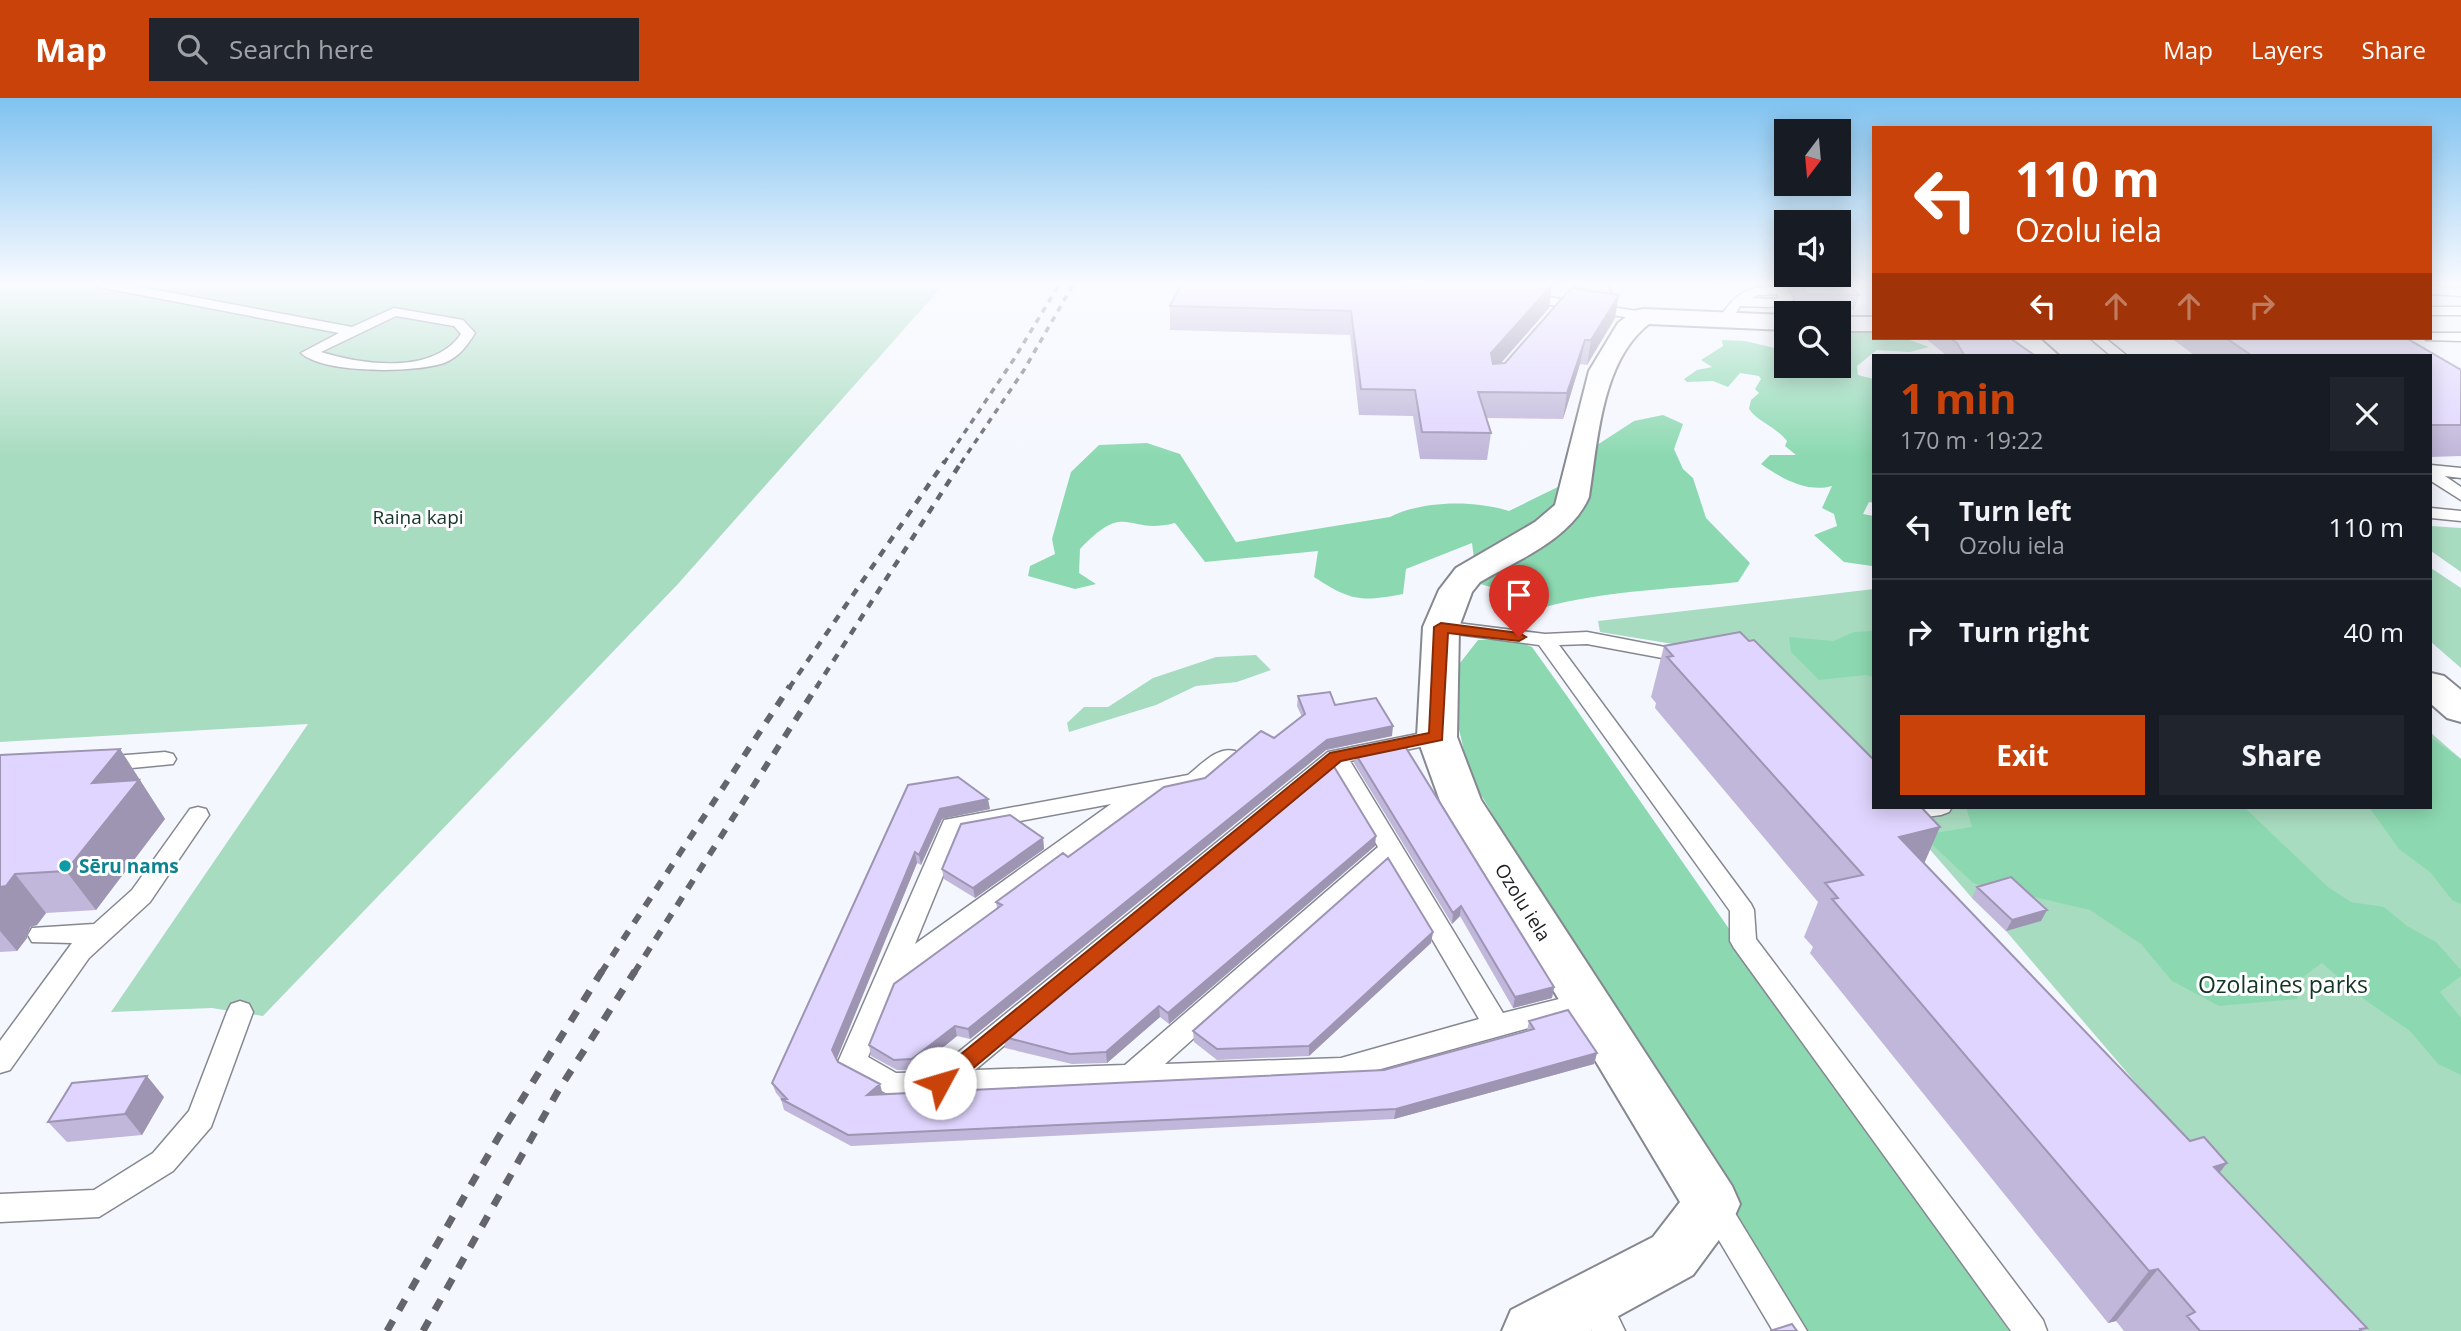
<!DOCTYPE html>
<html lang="en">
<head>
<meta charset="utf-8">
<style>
  :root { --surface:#171b24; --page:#20242c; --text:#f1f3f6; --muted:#9ea1a6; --line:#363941; --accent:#c9420a }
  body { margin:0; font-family:"Open Sans",sans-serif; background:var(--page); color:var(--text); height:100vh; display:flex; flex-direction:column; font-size:26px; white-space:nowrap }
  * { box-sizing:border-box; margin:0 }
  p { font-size:23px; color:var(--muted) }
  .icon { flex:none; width:38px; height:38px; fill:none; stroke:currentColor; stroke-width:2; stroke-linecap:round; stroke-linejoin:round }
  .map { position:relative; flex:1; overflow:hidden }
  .side { position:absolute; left:1872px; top:256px; width:560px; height:455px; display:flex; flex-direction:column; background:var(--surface); border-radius:0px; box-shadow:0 4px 18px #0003 }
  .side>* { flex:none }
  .banner { position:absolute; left:1872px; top:28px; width:560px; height:214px; border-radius:0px; box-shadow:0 4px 18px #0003; background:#c9420a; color:#fff; overflow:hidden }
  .needle { width:46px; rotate:196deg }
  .fabs { position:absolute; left:1774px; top:21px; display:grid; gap:14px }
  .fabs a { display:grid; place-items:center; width:77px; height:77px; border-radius:0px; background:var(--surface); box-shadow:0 4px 18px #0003; font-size:35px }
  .pin { position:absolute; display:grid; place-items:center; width:60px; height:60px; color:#fff; margin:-72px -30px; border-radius:50% 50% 50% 0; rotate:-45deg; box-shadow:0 0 7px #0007 }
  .pin .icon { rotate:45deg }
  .me { position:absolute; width:77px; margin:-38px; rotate:51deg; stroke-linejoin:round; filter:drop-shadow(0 0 5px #0008) }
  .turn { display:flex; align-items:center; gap:24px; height:147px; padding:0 28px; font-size:32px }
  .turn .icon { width:91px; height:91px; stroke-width:2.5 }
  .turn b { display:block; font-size:49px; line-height:60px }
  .lanes { display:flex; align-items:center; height:66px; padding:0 28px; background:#0003; justify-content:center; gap:35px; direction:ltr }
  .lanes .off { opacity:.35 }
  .round { display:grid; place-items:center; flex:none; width:74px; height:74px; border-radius:0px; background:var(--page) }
  .overview { display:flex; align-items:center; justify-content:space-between; height:119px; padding:0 28px }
  h1 { font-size:42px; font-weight:700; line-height:52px; color:var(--accent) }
  .action { display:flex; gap:14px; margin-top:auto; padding:14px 28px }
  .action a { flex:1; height:80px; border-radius:0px; background:var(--accent); color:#fff; font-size:28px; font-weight:700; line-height:80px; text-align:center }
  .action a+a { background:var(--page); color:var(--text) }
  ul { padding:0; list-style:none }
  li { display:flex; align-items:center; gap:21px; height:105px; padding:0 28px; border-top:2px solid var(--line) }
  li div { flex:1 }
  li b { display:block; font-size:26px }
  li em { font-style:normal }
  header { display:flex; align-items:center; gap:42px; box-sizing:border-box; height:98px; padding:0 35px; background:var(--accent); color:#fff }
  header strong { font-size:33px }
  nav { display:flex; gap:38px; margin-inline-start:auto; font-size:24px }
  .search { width:490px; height:63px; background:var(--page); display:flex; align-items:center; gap:18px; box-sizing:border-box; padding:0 24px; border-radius:0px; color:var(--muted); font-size:26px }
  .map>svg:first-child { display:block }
</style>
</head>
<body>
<header>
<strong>Map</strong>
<div class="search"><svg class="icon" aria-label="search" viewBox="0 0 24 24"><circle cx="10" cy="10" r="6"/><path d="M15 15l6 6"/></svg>Search here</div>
<nav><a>Map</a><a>Layers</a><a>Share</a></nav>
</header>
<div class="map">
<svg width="2461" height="1233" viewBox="0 0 2461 1233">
  <rect width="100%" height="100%" fill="#f5f7fe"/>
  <path fill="#a8dcc0" d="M 0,185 L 945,185 L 677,487 L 263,918 L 212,910 L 111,914 L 308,626 L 0,644 Z
    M 2431,428 L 2461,430 L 2461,474 L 2431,453 Z
    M 2431,470 L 2461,490 L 2461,570 L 2431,544 Z
    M 1874,491 L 1874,688 L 1764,561 L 1600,534 L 1598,523 Z
    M 1256,557 L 1271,572 L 1237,584 L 1196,588 L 1156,607 L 1069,634 L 1067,625 L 1084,609 L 1108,609 L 1153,580 L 1216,559 Z
    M 2431,635 L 2461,661 L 2461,1233 L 2348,1233 L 2006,833 L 1972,800 L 1893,709 L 2431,709 Z"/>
  <path fill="#8cd9b1" d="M 1839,229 L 1874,231 L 1874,240 L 1904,240 L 1929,249 L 1910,254 L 1877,252 L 1857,268 L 1858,277 L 1874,281 L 1874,405 L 1869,404 L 1863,416 L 1874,418 L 1872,468 L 1844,464 L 1814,437 L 1837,428 L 1834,416 L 1822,410 L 1832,388 C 1808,395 1782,381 1761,366 L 1770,357 L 1796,357 L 1785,348 L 1787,343 C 1775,328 1758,324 1749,311 L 1751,302 L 1759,295 L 1755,291 L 1761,281 L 1759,278 L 1740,275 L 1728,289 L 1713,283 L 1687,284 L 1684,281 L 1697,272 L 1712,269 L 1701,262 L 1723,248 L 1722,242 L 1745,243 L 1787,253 L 1787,268 L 1839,268 Z
    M 1663,317 L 1683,326 L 1674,351 L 1683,371 L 1693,380 L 1706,420 L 1750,465 L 1738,484 C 1668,492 1596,492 1528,514 L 1511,495 L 1477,485 L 1472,445 L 1406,471 L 1403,496 C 1360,504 1351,503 1314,479 L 1318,453 L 1205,464 L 1175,425 C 1125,438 1128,401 1080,451 L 1079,475 L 1096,486 L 1075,491 L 1028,478 L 1030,468 L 1055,456 L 1052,441 L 1071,374 L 1099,347 L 1147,345 L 1180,356 L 1236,444 L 1390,419 C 1423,402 1475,402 1509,413 L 1570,383 L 1574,362 L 1634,323 Z
    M 1874,533 L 1874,579 L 1866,577 L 1819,582 L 1791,554 L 1789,539 L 1833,543 L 1854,534 Z
    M 1512,541 L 1532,549 L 1567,598 L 2009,1233 L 1807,1233 L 1643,973 L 1470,678 L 1457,623 L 1460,565 L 1478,542 Z
    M 2431,640 L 2461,661 L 2461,806 L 2452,802 L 2430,774 L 2399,751 L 2369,709 L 2431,709 Z
    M 1966,709 L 2244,709 L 2328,789 L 2351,804 L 2384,809 L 2407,828 L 2436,844 L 2461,872 L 2461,878 L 2440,894 L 2461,920 L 2461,977 L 2438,966 L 2410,933 L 2365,902 L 2322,865 L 2303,879 L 2297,901 L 2219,908 L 2172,883 L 2141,846 L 2090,812 L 1973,785 L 1922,737 L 1972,729 Z"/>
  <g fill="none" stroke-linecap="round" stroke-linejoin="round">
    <g stroke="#868891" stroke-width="3">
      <path id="service" d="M 93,185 L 119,185 L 352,229 L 394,210 L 463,222 L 475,235 C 467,248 459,259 444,265 C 415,275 324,276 301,255 L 339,235 L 99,189 ZM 396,218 L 454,228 L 461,236 C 433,277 363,267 321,254 Z
        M 1781,188 L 1786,189 L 1794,201 C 1780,213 1758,208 1740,208 L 1731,224 L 1719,221 C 1737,192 1748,189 1781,188 ZM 1777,196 L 1779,199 L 1776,201 L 1752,200 L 1758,197 Z
        M 2431,188 L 2461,190 L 2461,198 L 2431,196 Z
        M 1524,195 L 1643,214 L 1650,218 L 1643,222 L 1519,202 L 1519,196 Z
        M 2431,209 L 2461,209 L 2461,217 L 2431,217 Z
        M 2431,235 L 2461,235 L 2461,243 L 2426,242 L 2425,240 L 2431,240 Z
        M 2090,240 L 2105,240 L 2126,257 L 2110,257 Z
        M 2431,367 L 2461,370 L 2461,380 L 2445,378 L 2461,389 L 2461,402 L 2431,383 Z
        M 2431,410 L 2461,413 L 2461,423 L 2431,420 Z
        M 1441,523 L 1545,536 L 1587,534 L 1696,555 L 1699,559 L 1689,565 L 1587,546 L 1559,547 L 1751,806 L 1754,812 L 1756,841 L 2043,1222 L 2047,1233 L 2011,1233 L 1734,850 L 1730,843 L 1730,813 L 1539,547 L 1434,533 L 1431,529 L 1434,525 Z
        M 1437,632 L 1448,639 L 1445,644 L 1350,663 L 1503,915 L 1559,901 L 1568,905 L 1572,912 L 1568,919 L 1341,982 L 893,999 L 842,972 L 838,964 L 944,722 L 1188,677 C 1202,666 1217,648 1235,653 L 1238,658 L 1203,688 L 1151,699 L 899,884 L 868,959 L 896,975 L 934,974 L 1328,654 ZM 1333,673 L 1378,749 L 1125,967 L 975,972 ZM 1111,706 L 915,846 L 961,734 ZM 1388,766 L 1479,921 L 1341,960 L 1165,966 Z
        M 165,654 L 173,656 L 176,661 L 173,666 L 101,673 L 93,671 L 90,666 L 93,661 L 101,659 Z
        M 1874,705 L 1874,709 L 1952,709 L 1949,714 L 1941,717 L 1889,724 C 1880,721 1876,717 1872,709 Z
        M 198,709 L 206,711 L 209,717 L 150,804 L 89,860 L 10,972 L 0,975 L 0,943 L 72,845 L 32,844 L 28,837 L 32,830 L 94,826 L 132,792 L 190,711 Z
        M 240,903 L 249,906 L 253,914 L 211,1029 L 173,1073 L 99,1119 L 0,1124 L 0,1096 L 94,1092 L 153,1055 L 189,1013 L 227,914 L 231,906 Z
        M 1713,1093 L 1724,1097 L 1807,1233 L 1773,1233 L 1698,1107 L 1702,1097 Z
        M 1594,1187 L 1605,1191 L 1625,1233 L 1592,1233 L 1578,1202 L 1583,1191 Z"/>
    </g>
    <g stroke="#868891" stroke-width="4">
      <path id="minor" d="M 1643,211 L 1787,217 L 1787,232 L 1649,226 C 1601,263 1598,343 1589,399 C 1571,441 1518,462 1480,484 L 1472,494 L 1459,529 L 1457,639 L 1481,702 L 1732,1088 L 1740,1106 L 1732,1124 L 1693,1177 L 1591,1233 L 1502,1233 L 1511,1212 L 1653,1139 L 1680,1104 L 1440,703 L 1417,639 L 1423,529 L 1439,492 L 1456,470 L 1535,424 L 1555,407 L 1589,273 L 1618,225 L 1634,213 Z
        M 1839,219 L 1874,219 L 1874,233 L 1839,233 Z"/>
    </g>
    <g stroke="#868891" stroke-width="4">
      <path id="primary" d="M 2011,240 L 2039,240 L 2058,257 L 2029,257 Z
        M 2431,575 L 2444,578 L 2461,592 L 2461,624 L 2447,620 L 2431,606 Z"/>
    </g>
    <use href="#service" fill="#fff" fill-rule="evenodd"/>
    <use href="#minor" fill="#fff" fill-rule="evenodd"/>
    <use href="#primary" fill="#fff" fill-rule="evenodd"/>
    <path stroke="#65666b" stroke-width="3.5" stroke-dasharray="6 6" stroke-linecap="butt" d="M 944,365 L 1014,261 L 1060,185
      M 961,365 L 1024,272 L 1074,185"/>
    <path stroke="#65666b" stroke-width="4.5" stroke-dasharray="8 8" stroke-linecap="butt" d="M 789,590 L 945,363
      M 816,590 L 962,363"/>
    <path stroke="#65666b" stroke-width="6" stroke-dasharray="10 10" stroke-linecap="butt" d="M 601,875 L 790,588
      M 634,875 L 817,588"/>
    <path stroke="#65666b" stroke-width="7" stroke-dasharray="12 12" stroke-linecap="butt" d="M 387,1233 L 498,1040 L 602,873
      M 423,1233 L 558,993 L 635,873"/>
  </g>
  <path fill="#c1b7da" d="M 1570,185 L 1608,185 L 1615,220 L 1587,267 L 1580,266 L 1563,321 L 1486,320 L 1491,335 L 1487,362 L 1420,361 L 1413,318 L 1359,317 L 1350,237 L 1170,232 L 1170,208 L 1552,187 L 1549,210 L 1501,265 L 1505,265 L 1571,190 Z
    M 1678,185 L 1723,185 L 1723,187 L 1679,186 Z
    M 1786,185 L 1849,185 L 1859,197 L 1854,212 L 1802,211 Z
    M 1925,240 L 2010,240 L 2034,257 L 1946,257 Z
    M 2171,240 L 2406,240 L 2461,272 L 2461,358 L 2431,359 L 2431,257 L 2194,257 Z
    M 1664,548 L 1924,765 L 2190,1043 L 2227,1065 L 2220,1075 L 2367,1230 L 2363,1233 L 2124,1233 L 2116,1223 L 2108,1225 L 1810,855 L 1813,849 L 1804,839 L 1818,804 L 1655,610 L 1656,605 L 1651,599 Z
    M 1298,598 L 1335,607 L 1392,638 L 1326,652 L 970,941 L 957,938 L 915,972 L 897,972 L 871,958 L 869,947 L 997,810 L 996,804 L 1068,759 L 1274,640 L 1302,619 L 1297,608 Z
    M 120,651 L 165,721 L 96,812 L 46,815 L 37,827 L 30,829 L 27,840 L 17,853 L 0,854 L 0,657 Z
    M 1355,655 L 1554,889 L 1552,900 L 1513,910 L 1460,818 L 1452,826 L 1354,665 Z
    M 908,687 L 990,711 L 942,721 L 921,767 L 917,765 L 836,961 L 838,964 L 883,996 L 1384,972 L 1527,933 L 1529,923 L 1597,955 L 1594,966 L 1394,1021 L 851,1048 L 784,1012 L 781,1001 L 776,995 L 772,985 Z
    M 1043,740 L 1044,751 L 975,800 L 944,781 L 942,771 Z
    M 1375,748 L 1169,926 L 1160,919 L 1107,965 L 1072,966 L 1005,950 L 1004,939 Z
    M 1977,789 L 2041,823 L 2006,833 L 1972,800 Z
    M 1433,834 L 1431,845 L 1309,958 L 1217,962 L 1194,944 L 1193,933 Z
    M 164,999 L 142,1037 L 67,1044 L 48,1024 Z"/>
  <path fill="#9d95b2" d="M 1397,185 L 1486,185 L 1405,198 Z
    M 1552,187 L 1549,210 L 1488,280 L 1491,255 Z
    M 1619,197 L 1615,220 L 1587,267 L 1591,242 Z
    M 1585,242 L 1580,266 L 1563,321 L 1567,295 Z
    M 1393,628 L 1392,638 L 1326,652 L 970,941 L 968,931 L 1327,642 Z
    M 120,651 L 165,721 L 96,812 L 66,773 L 92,685 Z
    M 988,701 L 990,711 L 942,721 L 921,767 L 919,757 L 940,711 Z
    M 1940,729 L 1917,782 L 1899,739 Z
    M 1376,738 L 1375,748 L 1169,926 L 1168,915 Z
    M 1043,740 L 1044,751 L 975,800 L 973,790 Z
    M 915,754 L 917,765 L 836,963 L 832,952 Z
    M 15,776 L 46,815 L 37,827 L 30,829 L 27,840 L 17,853 L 0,833 L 0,789 Z
    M 1461,808 L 1460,818 L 1452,826 L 1453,815 Z
    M 2047,812 L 2041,823 L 2006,833 L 2012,822 Z
    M 1433,834 L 1431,845 L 1309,958 L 1309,948 Z
    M 1554,889 L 1552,900 L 1513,910 L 1515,899 Z
    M 1159,908 L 1160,919 L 1107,965 L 1106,954 Z
    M 955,928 L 957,938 L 915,972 L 912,961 Z
    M 1597,955 L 1594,966 L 1394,1021 L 1396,1011 Z
    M 147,978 L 164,999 L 142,1037 L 125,1016 Z
    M 880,986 L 883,997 L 867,997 Z
    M 2227,1065 L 2185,1118 L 2214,1069 Z
    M 2158,1171 L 2116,1223 L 2108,1225 L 2149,1173 Z"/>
  <path fill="#e0d5fe" stroke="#9d95b2" stroke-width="2" d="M 1182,185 L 1403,185 L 1407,188 L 1444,185 L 1542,185 L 1552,187 L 1491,255 L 1493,266 L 1505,265 L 1571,190 L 1619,197 L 1591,242 L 1585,242 L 1567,295 L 1478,294 L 1491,335 L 1422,334 L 1415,292 L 1361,291 L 1351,213 L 1170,208 Z
    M 1573,185 L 1608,185 L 1612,196 L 1575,190 Z
    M 1799,185 L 1849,185 L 1859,197 L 1807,196 Z
    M 1950,240 L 2010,240 L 2034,257 L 1964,257 L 1957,245 Z
    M 2226,240 L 2406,240 L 2461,272 L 2461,327 L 2431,327 L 2431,257 L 2251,257 Z
    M 1740,534 L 1749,543 L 1754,542 L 1874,662 L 1874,709 L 1921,709 L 1940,729 L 1899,739 L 2190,1043 L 2204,1039 L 2227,1065 L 2214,1069 L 2367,1230 L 2360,1231 L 2361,1233 L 2200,1233 L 2187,1218 L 2195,1214 L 2158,1171 L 2149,1173 L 1832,801 L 1838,800 L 1825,785 L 1863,777 L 1667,559 L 1673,558 L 1664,548 Z
    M 1330,594 L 1335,607 L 1376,600 L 1393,628 L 1327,642 L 968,931 L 955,928 L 912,961 L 894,962 L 869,947 L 894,886 L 1002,807 L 996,804 L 1063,755 L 1068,759 L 1164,689 L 1205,680 L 1261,633 L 1274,640 L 1305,616 L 1298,598 Z
    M 1403,645 L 1554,889 L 1515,899 L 1461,808 L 1453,815 L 1355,655 Z
    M 120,651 L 92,685 L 139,682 L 66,773 L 15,776 L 6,788 L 0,789 L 0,657 Z
    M 1333,667 L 1376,738 L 1168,915 L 1159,908 L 1106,954 L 1070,956 L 1004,939 Z
    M 958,679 L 988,701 L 940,711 L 919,757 L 915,754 L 832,952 L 838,964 L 880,986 L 867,997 L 1384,972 L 1534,931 L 1529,923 L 1568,912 L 1597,955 L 1396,1011 L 848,1037 L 781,1001 L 787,1001 L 772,985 L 908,687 Z
    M 1010,717 L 1043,740 L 973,790 L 942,771 L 961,726 Z
    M 1388,760 L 1433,834 L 1309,948 L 1217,951 L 1193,933 Z
    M 2011,779 L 2047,812 L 2012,822 L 1977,789 Z
    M 147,978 L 125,1016 L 48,1024 L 72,985 Z
    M 1792,1226 L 1797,1233 L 1770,1233 Z"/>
  <linearGradient id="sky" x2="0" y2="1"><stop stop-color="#7fc2f0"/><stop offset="0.52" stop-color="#fafbff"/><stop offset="1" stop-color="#fafbff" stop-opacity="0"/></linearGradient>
  <rect width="2461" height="358" fill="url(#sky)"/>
  <path fill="#c9420a" stroke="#832b06" stroke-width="2" d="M 1441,525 L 1519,535 L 1526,539 L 1519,543 L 1448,535 L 1442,642 L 1341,663 L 948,991 L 940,994 L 933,991 L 930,985 L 933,979 L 1330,655 L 1429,635 L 1434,529 Z"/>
  <circle fill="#0f9aa8" stroke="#fff" stroke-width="2.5" cx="65" cy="768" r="7"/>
  <g text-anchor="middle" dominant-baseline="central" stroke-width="6" stroke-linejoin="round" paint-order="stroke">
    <g font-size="19" fill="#123525" stroke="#fff">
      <text x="418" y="419">Raiņa kapi</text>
    </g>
    <g font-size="19" font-weight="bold" fill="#0d838f" stroke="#fff" text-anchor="start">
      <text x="79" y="768">Sēru nams</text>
    </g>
    <g font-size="19" fill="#202024" stroke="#fff">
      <text transform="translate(1523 804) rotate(58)">Ozolu iela</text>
    </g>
    <g font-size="23" fill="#123525" stroke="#fff">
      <text x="2283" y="886">Ozolaines parks</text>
    </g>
  </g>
</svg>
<div class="fabs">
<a><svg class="needle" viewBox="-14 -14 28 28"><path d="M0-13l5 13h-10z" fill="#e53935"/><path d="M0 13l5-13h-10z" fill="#9ea1a6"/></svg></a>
<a><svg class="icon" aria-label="sound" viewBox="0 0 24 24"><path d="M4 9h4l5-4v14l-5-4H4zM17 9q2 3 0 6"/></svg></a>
<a><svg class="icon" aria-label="search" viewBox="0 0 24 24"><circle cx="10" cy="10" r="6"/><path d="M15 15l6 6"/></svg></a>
</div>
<div class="pin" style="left:1519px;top:539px;background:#d93025"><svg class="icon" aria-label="arrive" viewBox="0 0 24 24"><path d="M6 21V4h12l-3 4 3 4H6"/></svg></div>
<svg class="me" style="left:940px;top:985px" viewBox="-20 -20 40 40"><circle r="19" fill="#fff"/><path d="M0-13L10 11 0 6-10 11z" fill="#c9420a"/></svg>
<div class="banner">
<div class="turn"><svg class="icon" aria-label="left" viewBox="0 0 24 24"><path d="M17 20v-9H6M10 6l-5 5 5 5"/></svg><div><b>110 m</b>Ozolu iela</div></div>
<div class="lanes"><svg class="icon" aria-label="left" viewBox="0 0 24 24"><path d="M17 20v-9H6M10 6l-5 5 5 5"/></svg><svg class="icon off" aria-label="ahead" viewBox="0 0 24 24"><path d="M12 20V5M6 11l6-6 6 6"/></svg><svg class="icon off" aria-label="ahead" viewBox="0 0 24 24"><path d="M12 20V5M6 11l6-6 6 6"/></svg><svg class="icon off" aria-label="right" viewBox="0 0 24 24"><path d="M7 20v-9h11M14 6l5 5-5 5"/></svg></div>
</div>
<section class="side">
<div class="overview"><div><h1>1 min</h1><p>170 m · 19:22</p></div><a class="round"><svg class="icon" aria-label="close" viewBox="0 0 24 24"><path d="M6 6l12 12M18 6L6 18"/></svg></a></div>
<ul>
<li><svg class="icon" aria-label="left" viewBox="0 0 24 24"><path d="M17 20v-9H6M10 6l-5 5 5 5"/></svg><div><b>Turn left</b><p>Ozolu iela</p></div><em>110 m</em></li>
<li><svg class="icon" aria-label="right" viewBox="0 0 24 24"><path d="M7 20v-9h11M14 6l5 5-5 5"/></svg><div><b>Turn right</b></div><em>40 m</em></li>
</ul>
<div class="action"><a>Exit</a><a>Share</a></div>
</section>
</div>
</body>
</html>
